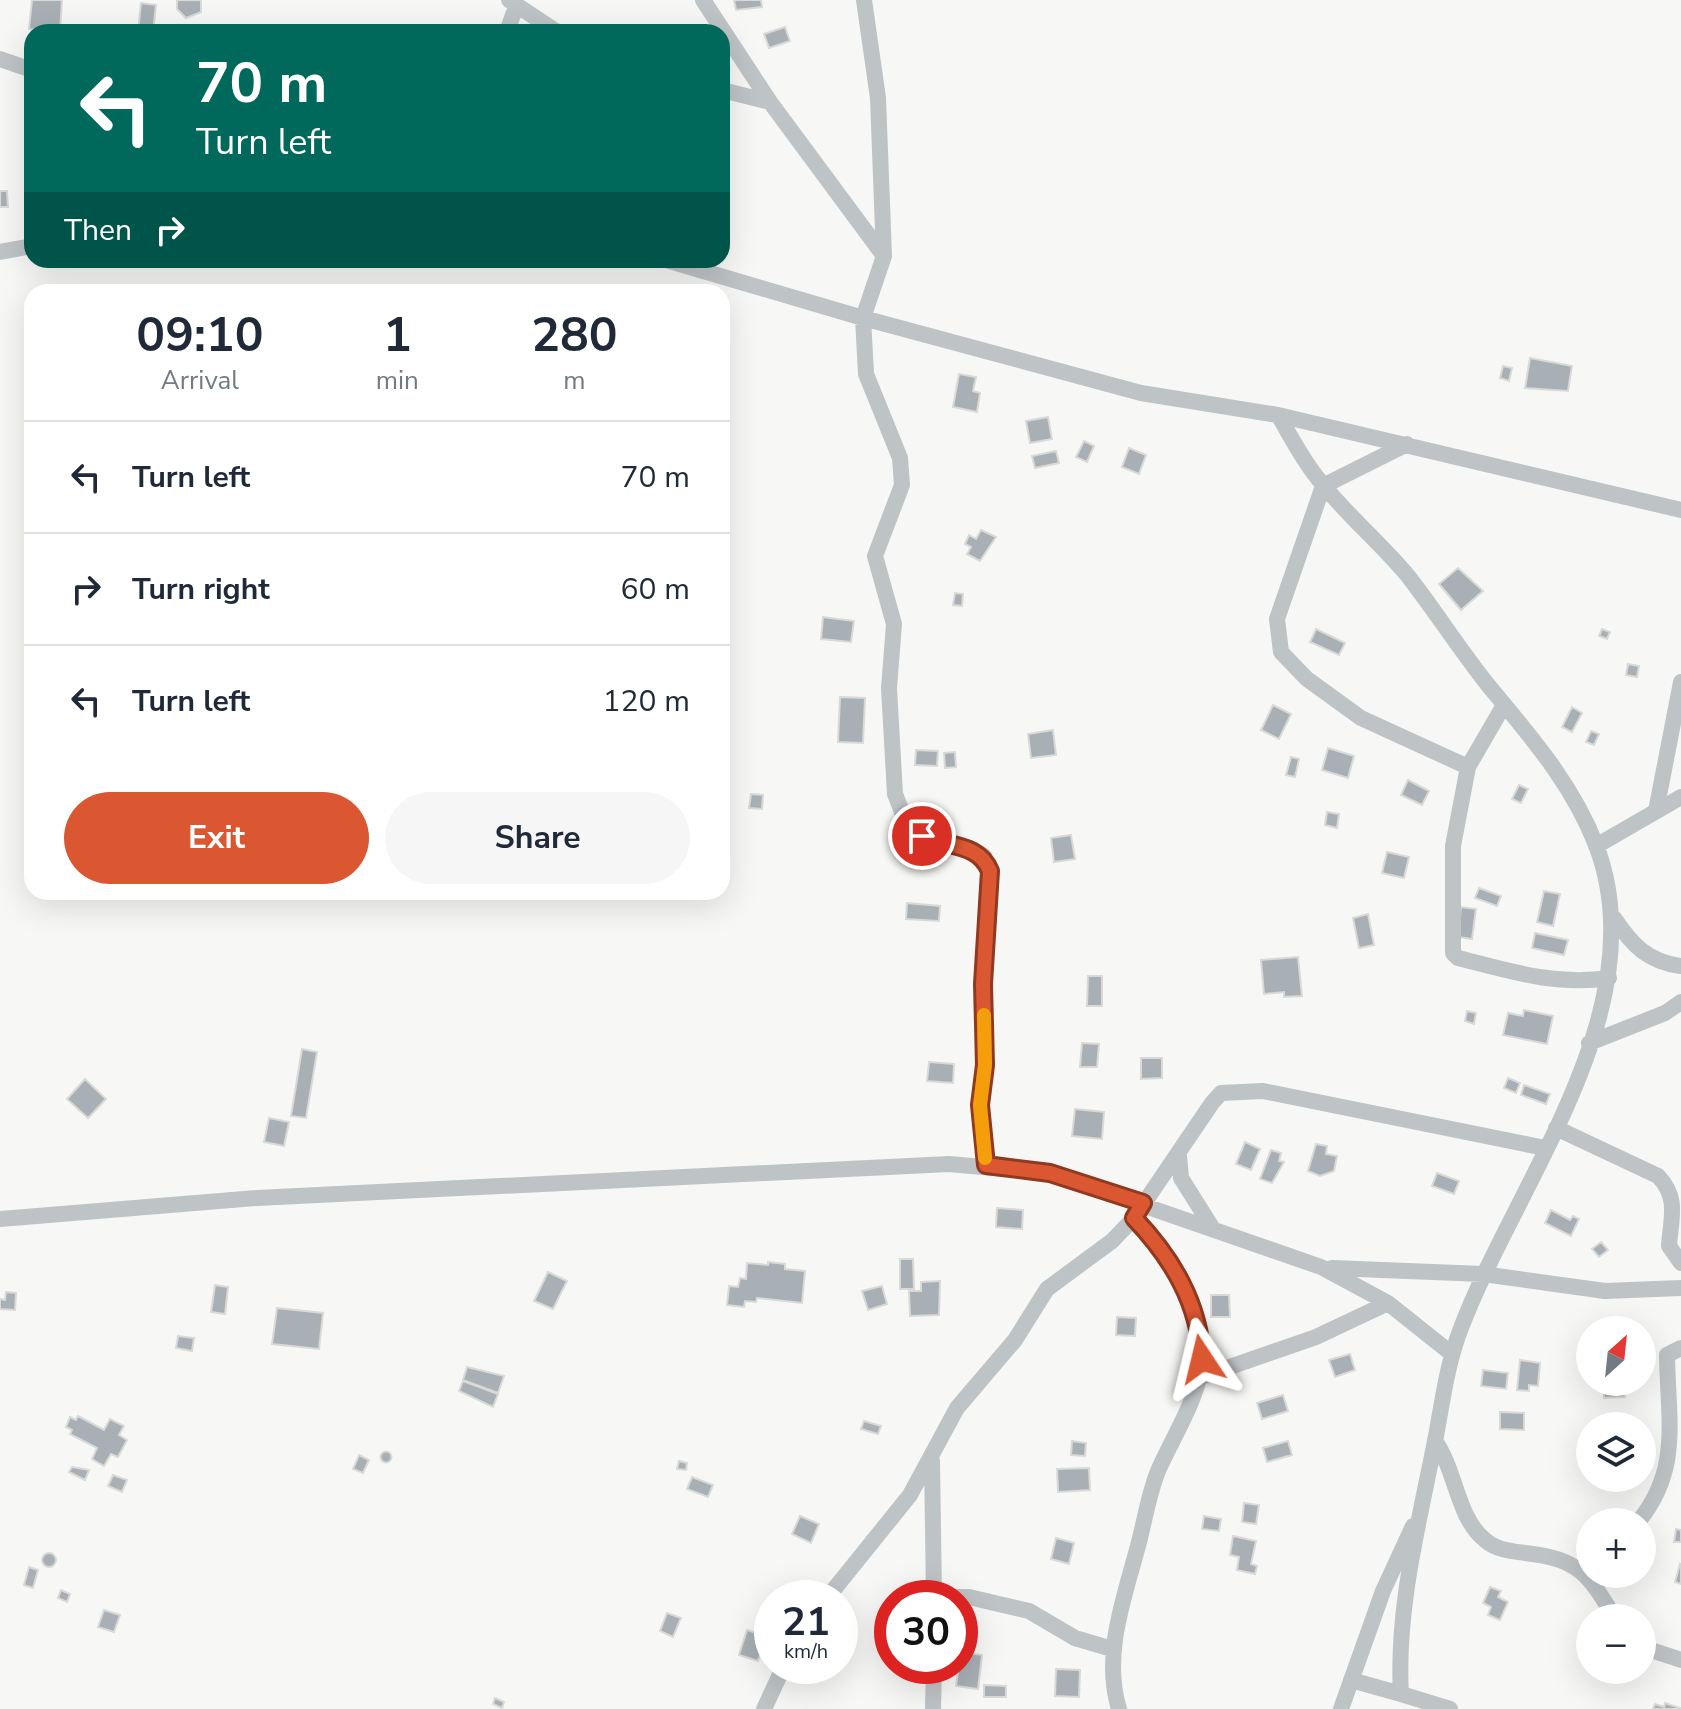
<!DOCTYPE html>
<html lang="en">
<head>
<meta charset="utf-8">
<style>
  :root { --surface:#fff; --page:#f6f6f7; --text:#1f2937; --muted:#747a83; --line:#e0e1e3; --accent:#db5731 }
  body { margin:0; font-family:"Nunito Sans",sans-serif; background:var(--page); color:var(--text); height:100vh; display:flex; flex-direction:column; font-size:30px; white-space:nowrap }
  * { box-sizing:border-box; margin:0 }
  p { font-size:26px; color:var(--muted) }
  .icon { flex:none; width:44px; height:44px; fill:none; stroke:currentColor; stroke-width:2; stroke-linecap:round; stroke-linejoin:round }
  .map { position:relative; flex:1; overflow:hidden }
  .details { position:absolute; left:24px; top:284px; width:706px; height:616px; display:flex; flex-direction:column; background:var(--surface); border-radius:24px; box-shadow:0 8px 32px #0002 }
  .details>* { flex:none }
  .guide { position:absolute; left:24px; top:24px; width:706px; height:244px; border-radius:24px; box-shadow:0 8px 32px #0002; background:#00695c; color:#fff; overflow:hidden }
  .needle { width:52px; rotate:27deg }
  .fabs { position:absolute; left:1576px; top:1316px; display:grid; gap:16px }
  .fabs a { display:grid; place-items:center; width:80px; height:80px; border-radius:50%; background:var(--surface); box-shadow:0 8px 32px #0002; font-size:40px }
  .speed { position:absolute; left:754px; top:1580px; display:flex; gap:16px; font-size:40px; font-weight:700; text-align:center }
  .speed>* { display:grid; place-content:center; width:104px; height:104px; border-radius:50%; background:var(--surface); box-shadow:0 8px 32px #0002; line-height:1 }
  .speed small { font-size:20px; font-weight:400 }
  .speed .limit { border:12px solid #d22; background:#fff; color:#111 }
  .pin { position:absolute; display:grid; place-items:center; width:68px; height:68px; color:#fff; margin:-34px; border:4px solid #fff; border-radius:50%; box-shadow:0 2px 8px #0007 }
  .me { position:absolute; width:88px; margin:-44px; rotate:350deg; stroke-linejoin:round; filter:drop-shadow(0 0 6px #0008) }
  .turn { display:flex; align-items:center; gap:28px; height:168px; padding:0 40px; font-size:36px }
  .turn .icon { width:104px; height:104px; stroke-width:2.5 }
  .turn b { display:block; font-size:56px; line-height:68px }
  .then { display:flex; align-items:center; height:76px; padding:0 40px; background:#0003; gap:16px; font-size:30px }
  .eta { display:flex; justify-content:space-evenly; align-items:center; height:136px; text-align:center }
  .eta b { font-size:48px; font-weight:700; line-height:56px }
  .button { display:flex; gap:16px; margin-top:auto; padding:16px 40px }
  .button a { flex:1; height:92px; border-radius:48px; background:var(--accent); color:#fff; font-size:32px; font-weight:700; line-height:92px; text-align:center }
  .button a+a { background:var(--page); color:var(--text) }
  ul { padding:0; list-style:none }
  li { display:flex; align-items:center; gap:24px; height:112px; padding:0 40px; border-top:2px solid var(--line) }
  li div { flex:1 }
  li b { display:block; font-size:30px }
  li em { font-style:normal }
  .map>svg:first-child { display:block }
</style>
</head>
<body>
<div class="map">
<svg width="1681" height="1709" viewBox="0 0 1681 1709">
  <rect width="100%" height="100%" fill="#f7f7f5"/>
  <path fill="#a8b0b5" stroke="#d9d9d7" stroke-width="2" d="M 32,0 L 62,0 L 60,31 L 29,29 Z
    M 177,0 L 201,0 L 201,12 L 186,18 L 177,9 Z
    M 734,0 L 761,0 L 762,7 L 736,10 Z
    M 141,3 L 156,5 L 153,32 L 138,32 Z
    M 785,27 L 790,41 L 769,48 L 764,34 Z
    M 0,191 L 7,191 L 8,207 L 0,207 Z
    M 1530,358 L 1572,366 L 1568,391 L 1525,388 Z
    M 1503,366 L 1512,368 L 1509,381 L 1500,378 Z
    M 959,374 L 976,377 L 973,391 L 980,393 L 977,412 L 953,407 Z
    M 1048,417 L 1052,439 L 1030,443 L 1026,421 Z
    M 1084,441 L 1094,446 L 1087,462 L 1076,457 Z
    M 1129,448 L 1146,455 L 1139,474 L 1122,467 Z
    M 1056,451 L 1059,463 L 1035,468 L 1032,456 Z
    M 981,530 L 996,537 L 980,561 L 967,554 L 971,547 L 965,544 L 969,535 L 976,539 Z
    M 1458,568 L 1483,591 L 1461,610 L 1439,584 Z
    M 955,593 L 963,594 L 962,606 L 953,605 Z
    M 823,617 L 854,621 L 851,642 L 821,639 Z
    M 1316,629 L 1345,643 L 1339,655 L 1310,642 Z
    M 1602,629 L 1610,632 L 1607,639 L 1599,636 Z
    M 1628,664 L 1639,666 L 1637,677 L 1626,675 Z
    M 840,697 L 865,698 L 863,743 L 838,742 Z
    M 1273,705 L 1291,714 L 1279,739 L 1261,730 Z
    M 1572,707 L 1582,713 L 1572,732 L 1562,727 Z
    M 1053,730 L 1056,755 L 1031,758 L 1028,734 Z
    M 1591,731 L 1599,734 L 1594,745 L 1586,742 Z
    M 1328,748 L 1354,756 L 1348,778 L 1322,770 Z
    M 916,750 L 938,751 L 937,766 L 915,765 Z
    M 955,752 L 956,767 L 945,768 L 944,753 Z
    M 1291,757 L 1299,759 L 1295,777 L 1286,775 Z
    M 1408,780 L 1429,791 L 1422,805 L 1401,795 Z
    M 1519,785 L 1528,789 L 1521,803 L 1512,799 Z
    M 751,794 L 763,795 L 762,809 L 749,808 Z
    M 1327,812 L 1339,814 L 1337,828 L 1325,825 Z
    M 1071,835 L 1075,859 L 1054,862 L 1051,838 Z
    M 1387,852 L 1409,857 L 1404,878 L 1382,873 Z
    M 1479,888 L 1501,896 L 1497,906 L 1475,898 Z
    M 1544,891 L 1560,894 L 1553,926 L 1537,922 Z
    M 907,903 L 940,906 L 939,921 L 906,919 Z
    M 1461,907 L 1476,909 L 1472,939 L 1458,937 Z
    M 1368,914 L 1374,945 L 1359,948 L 1353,918 Z
    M 1535,933 L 1568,940 L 1564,955 L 1532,948 Z
    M 1298,957 L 1302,996 L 1284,997 L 1284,992 L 1264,994 L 1261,960 Z
    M 1088,976 L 1102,976 L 1102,1006 L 1087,1006 Z
    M 1524,1010 L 1553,1016 L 1547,1044 L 1503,1035 L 1508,1013 L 1523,1016 Z
    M 1467,1011 L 1476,1013 L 1474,1024 L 1465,1021 Z
    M 1082,1043 L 1099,1044 L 1097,1067 L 1080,1067 Z
    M 302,1049 L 317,1052 L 306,1118 L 291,1116 Z
    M 1141,1058 L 1162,1058 L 1162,1078 L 1141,1079 Z
    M 929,1062 L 954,1064 L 953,1083 L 927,1081 Z
    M 1508,1078 L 1520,1083 L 1516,1093 L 1504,1088 Z
    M 85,1079 L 106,1099 L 88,1118 L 67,1099 Z
    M 1524,1085 L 1550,1094 L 1546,1104 L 1521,1095 Z
    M 1075,1109 L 1104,1112 L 1102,1139 L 1072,1136 Z
    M 269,1118 L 289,1122 L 284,1146 L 264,1142 Z
    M 1245,1142 L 1260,1149 L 1251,1170 L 1236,1164 Z
    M 1316,1144 L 1327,1146 L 1326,1154 L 1337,1156 L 1334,1171 L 1320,1176 L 1308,1171 Z
    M 1271,1150 L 1281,1153 L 1279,1161 L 1284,1162 L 1272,1183 L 1260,1179 Z
    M 1437,1173 L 1459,1181 L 1454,1194 L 1432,1186 Z
    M 997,1208 L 1023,1210 L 1022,1229 L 996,1227 Z
    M 1551,1210 L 1570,1220 L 1573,1216 L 1579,1219 L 1571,1236 L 1545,1223 Z
    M 1601,1242 L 1608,1250 L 1599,1257 L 1592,1249 Z
    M 900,1259 L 913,1259 L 914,1289 L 900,1289 Z
    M 768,1262 L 785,1264 L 785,1269 L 805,1271 L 802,1303 L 757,1298 L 756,1302 L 745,1301 L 744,1307 L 727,1305 L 729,1286 L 738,1287 L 740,1278 L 746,1279 L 747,1263 L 768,1265 Z
    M 548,1272 L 567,1281 L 553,1309 L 534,1301 Z
    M 940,1281 L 939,1315 L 910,1316 L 909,1291 L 921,1291 L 921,1282 Z
    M 215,1285 L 228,1287 L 225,1314 L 211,1312 Z
    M 882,1286 L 887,1304 L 868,1310 L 862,1291 Z
    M 6,1292 L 16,1293 L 15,1310 L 0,1309 L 0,1299 L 5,1300 Z
    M 1211,1295 L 1229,1295 L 1230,1317 L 1211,1317 Z
    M 277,1308 L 323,1313 L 319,1349 L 272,1344 Z
    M 1117,1317 L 1136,1318 L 1135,1336 L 1116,1335 Z
    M 178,1336 L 194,1338 L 192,1351 L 176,1348 Z
    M 1350,1354 L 1355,1370 L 1335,1377 L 1329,1360 Z
    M 1520,1360 L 1540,1363 L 1538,1386 L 1529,1385 L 1529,1391 L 1517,1390 Z
    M 467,1367 L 504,1376 L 498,1393 L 463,1380 Z
    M 1483,1370 L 1508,1373 L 1506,1389 L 1481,1386 Z
    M 463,1381 L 498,1394 L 493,1407 L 459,1391 Z
    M 1603,1382 L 1625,1382 L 1625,1397 L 1604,1398 Z
    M 1283,1395 L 1288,1411 L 1262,1419 L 1257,1403 Z
    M 1500,1412 L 1524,1413 L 1524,1430 L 1500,1429 Z
    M 78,1416 L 104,1430 L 110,1419 L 124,1426 L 119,1435 L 127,1440 L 118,1457 L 111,1454 L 104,1466 L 92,1459 L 97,1448 L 70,1434 L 72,1430 L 66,1427 L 70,1417 L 76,1420 Z
    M 864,1421 L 881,1426 L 878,1434 L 861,1429 Z
    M 1072,1441 L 1086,1443 L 1085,1456 L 1071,1455 Z
    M 1288,1441 L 1292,1455 L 1267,1462 L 1263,1448 Z
    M380.5 1457a5.5 5.5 0 1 1 11 0a5.5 5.5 0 1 1-11 0Z
    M 359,1455 L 369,1460 L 363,1473 L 353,1469 Z
    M 679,1461 L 687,1463 L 686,1470 L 677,1469 Z
    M 72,1467 L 89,1470 L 85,1480 L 69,1472 Z
    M 1089,1468 L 1090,1490 L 1058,1492 L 1057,1469 Z
    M 113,1475 L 127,1480 L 122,1492 L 108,1486 Z
    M 692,1477 L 713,1485 L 708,1497 L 687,1489 Z
    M 1244,1503 L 1259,1505 L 1256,1524 L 1242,1522 Z
    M 800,1516 L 819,1524 L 811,1543 L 792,1534 Z
    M 1204,1516 L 1221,1519 L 1219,1531 L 1202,1529 Z
    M 1676,1529 L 1681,1530 L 1681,1542 L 1674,1542 Z
    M 1233,1536 L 1256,1541 L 1251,1564 L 1257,1566 L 1255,1574 L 1237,1570 L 1239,1557 L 1230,1555 Z
    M 1056,1538 L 1074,1543 L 1069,1564 L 1051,1559 Z
    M42 1560a7 7 0 1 1 14 0a7 7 0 1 1-14 0Z
    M 1680,1564 L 1681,1565 L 1681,1584 L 1675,1582 Z
    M 29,1567 L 38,1570 L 33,1588 L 24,1585 Z
    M 1490,1587 L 1501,1591 L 1498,1597 L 1508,1602 L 1500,1620 L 1488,1615 L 1491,1607 L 1483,1603 Z
    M 61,1590 L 70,1594 L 67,1602 L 58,1598 Z
    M 104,1610 L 120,1615 L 114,1632 L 98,1627 Z
    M 667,1613 L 681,1618 L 673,1637 L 660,1631 Z
    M 747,1630 L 766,1636 L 758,1661 L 739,1655 Z
    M 969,1653 L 982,1655 L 978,1689 L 956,1686 L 960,1657 L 968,1658 Z
    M 1056,1669 L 1080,1670 L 1079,1697 L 1055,1696 Z
    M 984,1685 L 1006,1686 L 1006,1697 L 984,1697 Z
    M 495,1698 L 504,1702 L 502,1708 L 493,1704 Z
    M 1665,1703 L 1680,1708 L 1680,1709 L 1653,1709 L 1655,1704 L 1664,1707 Z"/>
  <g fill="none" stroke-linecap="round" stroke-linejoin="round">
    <path stroke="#bec3c6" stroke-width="16" d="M 509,0 L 557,32
      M 703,0 L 770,102 L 884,256
      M 864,0 L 878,98 L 884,256 L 863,318 L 866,374 L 900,458 L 902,485 L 875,556 L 894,624 L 889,688 L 895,794 L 906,822 L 922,836 L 941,845 L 970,848 L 984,856 L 990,871 L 983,984 L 985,1065 L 980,1105 L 986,1165
      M 507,32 L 516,6
      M 0,59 L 32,70
      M 722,90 L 770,102
      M 0,252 L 32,246
      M 666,260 L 863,318 L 1141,393 L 1278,415 L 1681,510
      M 1278,415 C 1290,435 1301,457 1316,476 C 1343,512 1379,541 1408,576 C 1436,612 1460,650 1488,685 C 1530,736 1572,783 1596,845 C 1658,1007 1517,1181 1461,1328 C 1446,1366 1442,1407 1434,1446 C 1418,1527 1396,1611 1401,1694 L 1450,1709
      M 1407,444 L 1323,486 L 1277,619 L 1281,652 L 1307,679 L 1361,718 L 1468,767
      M 1504,705 L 1468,767 L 1453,846 L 1453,953 L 1458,958 C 1509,971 1556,986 1609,978
      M 1656,811 L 1681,682
      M 1596,846 L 1681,797
      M 1614,918 C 1632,945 1648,962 1681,966
      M 1589,1043 L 1665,1013 L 1681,1002
      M 1556,1128 L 1658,1176 C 1679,1198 1671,1217 1669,1246 L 1681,1263
      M 1179,1156 L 1181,1178 L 1213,1229
      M 0,1219 L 257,1198 L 949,1164 L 1050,1173 L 1321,1267 L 1388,1303 L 1452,1354
      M 1332,1268 L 1483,1274 L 1605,1291 L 1681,1288
      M 1198,1378 L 1316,1337 L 1388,1303
      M 1435,1441 C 1456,1470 1457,1518 1485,1540 C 1496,1550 1511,1551 1525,1553 C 1579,1559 1588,1574 1615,1618
      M 932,1461 L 934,1598
      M 1638,1522 C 1681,1470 1668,1421 1667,1355 L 1681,1348
      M 934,1597 L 969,1597 L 1029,1611 L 1075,1638 L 1112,1649
      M 827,1598 L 910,1495 L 957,1408 L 1015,1340 L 1047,1289 L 1112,1241 L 1134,1218
      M 1642,1647 L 1681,1660
      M 1351,1680 L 1401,1694
      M 764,1709 L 784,1666
      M 933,1709 L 934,1666
      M 1119,1709 C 1102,1654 1125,1596 1139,1542 C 1145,1519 1149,1493 1158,1471 C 1173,1436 1201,1395 1202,1357 C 1204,1304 1168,1254 1134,1218 L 1212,1103 L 1221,1093 L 1263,1091 L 1545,1148
      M 1341,1709 L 1383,1591 L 1413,1526"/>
  </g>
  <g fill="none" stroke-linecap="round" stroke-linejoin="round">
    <g stroke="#8e3920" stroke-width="20">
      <path id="route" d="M 922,836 C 948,848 978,842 990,871 L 983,984 L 985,1065 L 980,1105 L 986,1165 L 1050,1173 L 1143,1203 L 1134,1218 C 1172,1258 1199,1303 1202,1359"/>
    </g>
    <use href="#route" stroke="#db5731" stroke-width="14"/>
    <path stroke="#f59e0b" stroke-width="14" d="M 984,1015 L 985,1065 L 980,1105 L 985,1158"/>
  </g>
</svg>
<div class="fabs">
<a><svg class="needle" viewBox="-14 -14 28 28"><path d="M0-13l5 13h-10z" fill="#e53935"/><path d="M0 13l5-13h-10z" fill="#747a83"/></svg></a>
<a><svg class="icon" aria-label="layers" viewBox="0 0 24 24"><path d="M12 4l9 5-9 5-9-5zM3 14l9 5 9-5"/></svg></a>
<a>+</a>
<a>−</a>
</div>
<div class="speed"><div>21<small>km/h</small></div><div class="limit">30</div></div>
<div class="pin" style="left:922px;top:836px;background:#d93025"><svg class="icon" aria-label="arrive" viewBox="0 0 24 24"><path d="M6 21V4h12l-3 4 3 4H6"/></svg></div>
<svg class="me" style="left:1202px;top:1359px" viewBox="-20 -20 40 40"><path d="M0-17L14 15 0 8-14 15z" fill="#db5731" stroke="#fff" stroke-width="4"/></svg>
<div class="guide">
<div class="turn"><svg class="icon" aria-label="left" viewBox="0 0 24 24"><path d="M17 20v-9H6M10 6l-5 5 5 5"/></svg><div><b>70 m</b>Turn left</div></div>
<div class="then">Then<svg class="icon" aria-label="right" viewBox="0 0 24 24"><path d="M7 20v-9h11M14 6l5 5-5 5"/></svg></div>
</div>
<section class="details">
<div class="eta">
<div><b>09:10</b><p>Arrival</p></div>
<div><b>1</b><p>min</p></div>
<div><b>280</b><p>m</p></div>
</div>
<ul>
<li><svg class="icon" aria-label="left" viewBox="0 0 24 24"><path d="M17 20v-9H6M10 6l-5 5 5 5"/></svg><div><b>Turn left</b></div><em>70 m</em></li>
<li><svg class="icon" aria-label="right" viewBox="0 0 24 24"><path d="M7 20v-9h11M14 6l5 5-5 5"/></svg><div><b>Turn right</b></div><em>60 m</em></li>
<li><svg class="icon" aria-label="left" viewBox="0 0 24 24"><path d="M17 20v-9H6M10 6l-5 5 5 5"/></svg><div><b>Turn left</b></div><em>120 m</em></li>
</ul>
<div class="button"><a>Exit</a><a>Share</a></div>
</section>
</div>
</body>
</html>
